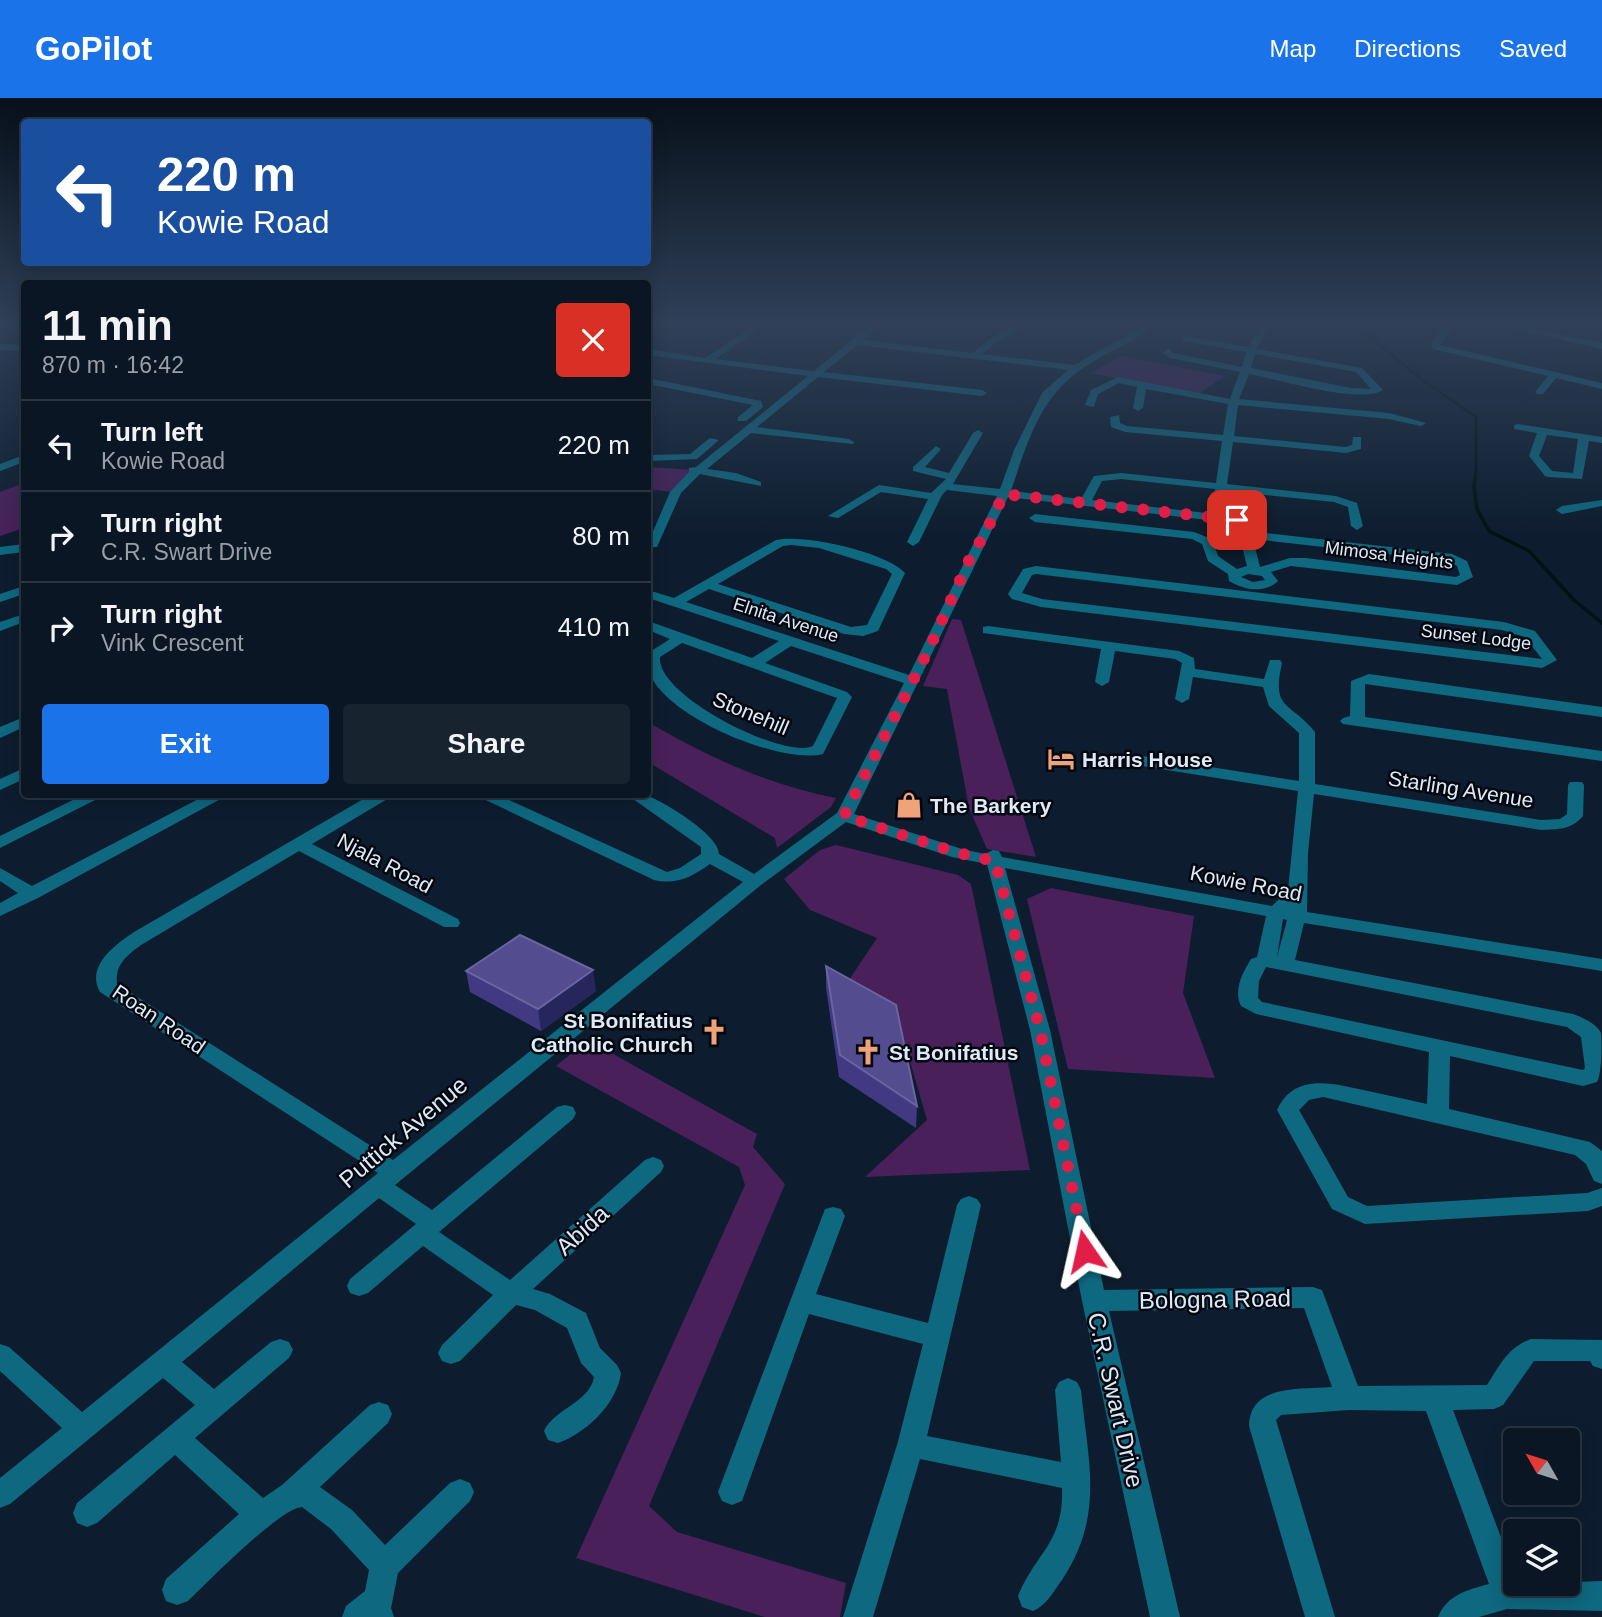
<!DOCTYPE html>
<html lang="en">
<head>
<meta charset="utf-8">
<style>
  :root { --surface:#0a1623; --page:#182330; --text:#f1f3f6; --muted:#999fa6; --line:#2a3541; --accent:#1a73e8 }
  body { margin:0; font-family:Arial,sans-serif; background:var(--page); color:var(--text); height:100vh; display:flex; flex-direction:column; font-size:26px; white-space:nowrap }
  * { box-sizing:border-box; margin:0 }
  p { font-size:23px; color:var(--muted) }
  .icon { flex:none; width:38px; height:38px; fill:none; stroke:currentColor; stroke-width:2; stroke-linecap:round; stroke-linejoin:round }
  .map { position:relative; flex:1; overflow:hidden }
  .drawer { position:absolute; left:21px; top:182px; width:630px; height:518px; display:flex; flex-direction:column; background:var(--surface); border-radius:7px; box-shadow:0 4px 18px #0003,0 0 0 2px var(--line) }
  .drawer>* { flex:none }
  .hud { position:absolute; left:21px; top:21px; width:630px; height:147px; border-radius:7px; box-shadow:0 4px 18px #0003,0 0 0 2px var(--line); background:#1a4fa0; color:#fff; overflow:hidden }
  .needle { width:46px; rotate:309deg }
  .fabs { position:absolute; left:1503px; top:1330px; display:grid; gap:14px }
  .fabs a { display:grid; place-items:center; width:77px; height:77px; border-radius:7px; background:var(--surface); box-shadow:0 4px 18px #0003,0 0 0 2px var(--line); font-size:35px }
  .pin { position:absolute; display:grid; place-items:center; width:60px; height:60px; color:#fff; margin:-30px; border-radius:14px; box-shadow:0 4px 10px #0006 }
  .me { position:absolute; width:77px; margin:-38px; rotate:349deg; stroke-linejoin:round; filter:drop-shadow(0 0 5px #0008) }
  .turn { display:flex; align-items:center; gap:24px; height:147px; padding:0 21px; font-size:32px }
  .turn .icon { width:91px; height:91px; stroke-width:2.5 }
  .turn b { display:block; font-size:49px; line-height:60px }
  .round { display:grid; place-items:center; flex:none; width:74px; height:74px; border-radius:7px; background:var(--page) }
  .headline { display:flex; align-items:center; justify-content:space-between; height:119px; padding:0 21px }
  h1 { font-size:42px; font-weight:700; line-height:52px }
  .primary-button { display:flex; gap:14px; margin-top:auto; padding:14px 21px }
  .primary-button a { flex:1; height:80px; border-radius:7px; background:var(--accent); color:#fff; font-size:28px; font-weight:700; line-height:80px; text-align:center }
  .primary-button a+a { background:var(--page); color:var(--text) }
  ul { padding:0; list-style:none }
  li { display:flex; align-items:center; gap:21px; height:91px; padding:0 21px; border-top:2px solid var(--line) }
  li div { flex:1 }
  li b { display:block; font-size:26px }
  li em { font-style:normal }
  header { display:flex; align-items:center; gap:42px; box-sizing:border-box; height:98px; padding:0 35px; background:var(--accent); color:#fff }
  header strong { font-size:33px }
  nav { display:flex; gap:38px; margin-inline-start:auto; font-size:24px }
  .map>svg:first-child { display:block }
</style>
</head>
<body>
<header>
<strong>GoPilot</strong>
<nav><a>Map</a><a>Directions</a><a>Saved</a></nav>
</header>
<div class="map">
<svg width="1602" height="1519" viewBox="0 0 1602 1519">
  <rect width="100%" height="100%" fill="#0d1d2f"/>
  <path fill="#49205a" d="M 1122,258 L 1225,278 L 1197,297 L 1090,275 Z
    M 648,369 L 695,372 L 673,394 L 648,391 Z
    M 24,385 L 24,430 L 0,438 L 0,394 Z
    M 952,521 L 961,522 L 1036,759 L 987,751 L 969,710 L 947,591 L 923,588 Z
    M 648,624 C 707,659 769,687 836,700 L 831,709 L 777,750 L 775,740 L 648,664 Z
    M 836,747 L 958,777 L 971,786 L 1030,1072 L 865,1079 L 927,1022 L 894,908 L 841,894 L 877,840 L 810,812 L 784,781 L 820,752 Z
    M 1051,790 L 1194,818 L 1183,895 L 1215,980 L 1068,971 L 1027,801 Z
    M 588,942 L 757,1036 L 753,1049 L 785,1086 L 649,1408 L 677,1434 L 846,1485 L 840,1519 L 765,1519 L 576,1460 L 745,1087 L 739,1069 L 556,968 Z"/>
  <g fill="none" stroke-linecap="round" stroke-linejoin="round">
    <path stroke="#011211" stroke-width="2.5" d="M 1361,226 L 1363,233 L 1421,281 L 1476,319 L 1476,374"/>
    <path stroke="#011211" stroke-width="3.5" d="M 1476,372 L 1474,389 L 1477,411 L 1489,433 L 1529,453 L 1574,502 L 1602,525"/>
    <path fill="#0e687f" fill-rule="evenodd" d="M 0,226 L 5,226 L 0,231 Z
      M 756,226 L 766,226 L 716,261 L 814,273 L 871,226 L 881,226 L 863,242 L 973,255 C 989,242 1006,226 1028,226 L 998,243 L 982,256 L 1074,267 L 1147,226 L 1158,226 C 1134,245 1103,255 1079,273 C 1039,301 1026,348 1011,393 L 1081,401 L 1094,378 L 1121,375 L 1216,385 L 1222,343 L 1125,334 L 1111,329 L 1110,319 L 1119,317 L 1120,325 L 1127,328 L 1223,337 L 1228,306 L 1146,291 L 1143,310 L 1138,313 L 1133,310 L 1137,289 L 1119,285 L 1098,296 L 1094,309 L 1085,307 L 1091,292 L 1118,279 L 1230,301 L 1240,274 L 1170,260 L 1162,255 L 1169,250 L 1173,255 L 1242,269 L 1246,254 L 1183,243 L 1183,239 L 1186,238 L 1248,249 L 1262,226 L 1270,226 L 1257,251 L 1362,270 L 1383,292 C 1360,307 1278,281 1249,276 L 1239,301 L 1389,315 L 1426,325 L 1421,328 L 1389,321 L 1238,307 L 1234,338 L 1346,349 L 1352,347 L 1353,339 L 1361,339 L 1361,351 L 1346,355 L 1233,344 L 1227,386 L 1336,398 L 1357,405 L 1363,428 L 1357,432 L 1351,428 L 1348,409 L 1334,404 L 1227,393 L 1225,407 L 1219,410 L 1213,407 L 1215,391 L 1121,381 L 1102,383 L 1092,402 L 1241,419 L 1249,426 L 1260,469 L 1290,460 L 1306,460 L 1456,479 L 1460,477 L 1457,468 L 1449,463 L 1262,442 L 1262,436 L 1266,435 L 1452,456 L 1467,463 L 1473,479 L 1457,487 L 1291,468 L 1271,474 L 1278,483 C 1265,496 1244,492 1229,483 L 1228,476 L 1208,463 L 1202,446 L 1192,441 L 1035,424 L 1029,420 L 1035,416 L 1194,434 L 1212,441 L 1218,458 L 1237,471 L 1247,468 L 1237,428 L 1234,425 L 1008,399 L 854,716 L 962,751 L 985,756 L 993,752 L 999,753 L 1002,759 L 1272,808 L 1288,792 L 1298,693 L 1129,666 L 1121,661 L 1129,656 L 1299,683 L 1299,635 L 1269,608 L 1263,589 L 1193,579 L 1189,601 L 1182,605 L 1175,601 L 1182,565 L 1175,561 L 1115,553 L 1109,584 L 1102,588 L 1095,584 L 1101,551 L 983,535 L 983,529 L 988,528 L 1179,553 L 1194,560 L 1195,571 L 1264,581 L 1270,562 L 1280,562 L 1282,565 C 1271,613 1290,603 1315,634 L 1315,686 L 1541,722 L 1560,721 L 1567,716 L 1568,687 L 1570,684 L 1582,684 L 1584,687 L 1583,718 C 1571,732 1559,731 1541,732 L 1314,696 L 1308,755 L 1307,814 L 1602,861 L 1602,873 L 1304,825 L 1295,862 L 1573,916 C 1582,919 1597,926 1601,935 C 1602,946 1602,975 1597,984 L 1583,988 L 1450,958 L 1449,1011 L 1590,1044 L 1602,1053 L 1602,1086 L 1594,1083 L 1586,1066 L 1575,1057 L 1323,999 L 1309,1002 L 1299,1012 L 1348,1099 L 1367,1108 L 1587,1095 L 1602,1090 L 1602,1108 L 1588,1113 L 1365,1126 L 1332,1111 L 1277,1012 C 1295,973 1335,986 1368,993 C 1388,997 1408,1002 1427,1006 L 1429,954 L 1256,916 L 1241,908 C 1233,892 1243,874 1251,861 L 1257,859 L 1266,818 L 1005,770 L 1050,932 L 1104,1192 L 1313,1189 L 1322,1192 L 1358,1288 L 1487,1287 C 1500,1267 1508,1249 1531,1241 L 1602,1242 L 1602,1271 L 1593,1268 L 1590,1263 L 1534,1263 L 1503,1307 L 1494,1311 L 1453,1312 L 1516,1479 L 1516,1486 L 1602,1483 L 1602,1513 L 1507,1511 L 1479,1519 L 1438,1519 C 1447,1497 1467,1492 1489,1486 L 1426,1313 L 1349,1312 L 1281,1317 L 1276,1322 L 1335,1519 L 1305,1519 L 1249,1328 C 1250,1285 1301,1292 1332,1289 L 1304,1210 L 1109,1213 L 1180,1519 L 1150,1519 L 1082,1203 L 1030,932 L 987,766 L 952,759 L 846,724 L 761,787 L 395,1087 L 432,1112 L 557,1009 L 565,1007 L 573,1009 L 576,1015 L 573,1021 L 439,1134 L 510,1182 L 645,1062 L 653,1059 L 661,1062 L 664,1068 L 661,1074 L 533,1191 L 550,1196 L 586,1215 L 600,1250 L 617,1267 L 621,1275 C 617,1306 586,1335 558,1345 L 548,1342 L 544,1333 C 554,1311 590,1304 594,1279 L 581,1265 L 567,1230 L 535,1212 L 516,1207 L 460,1263 L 451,1266 L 442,1263 L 438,1255 L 442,1247 L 493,1197 L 423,1148 L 368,1195 L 359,1198 L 350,1195 L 347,1188 L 350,1181 L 416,1126 L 379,1100 L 182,1264 L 214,1291 L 271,1244 L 280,1241 L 289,1244 L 293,1252 L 289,1260 L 195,1340 L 263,1400 L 282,1387 L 370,1307 L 379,1304 L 388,1307 L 392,1316 L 388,1325 L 320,1389 L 352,1412 L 385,1447 L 450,1385 L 460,1381 L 470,1385 L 474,1394 L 470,1403 L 398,1475 L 391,1510 L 394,1519 L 342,1519 L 346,1508 L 365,1493 L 369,1472 L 331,1431 L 302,1409 C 280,1410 208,1484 188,1503 L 177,1507 L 166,1503 L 162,1492 L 166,1481 L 239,1416 L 175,1357 L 97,1425 L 87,1429 L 77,1425 L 73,1415 L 77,1405 L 195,1307 L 163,1280 L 10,1406 L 0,1410 L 0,1380 L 62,1330 L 0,1273 L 0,1246 L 9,1249 L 82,1314 L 378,1075 L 100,894 C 85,868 116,846 134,834 L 372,696 L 391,696 L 389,700 L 312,746 L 458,821 L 460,825 L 458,829 L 444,829 L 299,753 L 141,847 C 126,858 115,867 117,886 L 393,1062 L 743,784 L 710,766 C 692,779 676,787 654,782 L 473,696 L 496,696 L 667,774 L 680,770 L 701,756 L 701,749 L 626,696 C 633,696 642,695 648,698 C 666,705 719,737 719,756 L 754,776 L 837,715 L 904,585 L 791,548 L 765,565 L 847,594 L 852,599 L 823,656 C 780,667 660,617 648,571 C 646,566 648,559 648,555 L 670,541 L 648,532 L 648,523 L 752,560 L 779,543 L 648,500 L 648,492 L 674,500 L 776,442 C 804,436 886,454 905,475 L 878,533 L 863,538 L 844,536 L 709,491 L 686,504 L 909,577 L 997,398 L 947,392 L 942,397 L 919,444 L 913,448 L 907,444 L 928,401 L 881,394 L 838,420 L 828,418 L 879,387 L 931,395 L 946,381 L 913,373 L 913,369 L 936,348 L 941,351 L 925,369 L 949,375 L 973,335 L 978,332 L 983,335 L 953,386 L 1000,391 L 1014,352 L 1042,295 L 1068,272 L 857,247 L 824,274 L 982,292 L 987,295 L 982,298 L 818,279 L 757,329 L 849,341 L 854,344 L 853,346 L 751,335 L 707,371 L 736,375 L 761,384 L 761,388 L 700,376 L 681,395 L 657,449 L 649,449 L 648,445 L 670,394 L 689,374 L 689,370 L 696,369 L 808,278 L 648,257 L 648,251 L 705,260 ZM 1255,256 L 1356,274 L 1371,291 L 1351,290 L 1251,270 ZM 791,447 L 819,450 L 886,471 L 892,476 L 867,527 L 851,529 L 718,486 L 783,448 ZM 1248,476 L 1262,478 L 1265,482 L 1253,484 L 1241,479 ZM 682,545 L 837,600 L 813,648 C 785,662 656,598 660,559 ZM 1283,821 L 1287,822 L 1277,859 ZM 1266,869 L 1567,929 L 1581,939 L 1585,970 L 1583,972 L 1262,904 L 1258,900 L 1259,883 Z
      M 1446,226 L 1455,226 L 1440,247 L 1602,285 L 1602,291 L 1556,280 L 1543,296 L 1537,296 L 1535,294 L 1548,278 L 1433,251 L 1431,245 Z
      M 1494,226 L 1512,226 L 1602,245 L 1602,251 Z
      M 0,246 L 24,247 L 24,253 L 0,252 Z
      M 648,280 L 761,303 L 763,309 L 746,323 L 738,323 L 738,319 L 753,307 L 648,286 Z
      M 1518,326 L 1602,339 L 1602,345 L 1589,343 L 1582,381 L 1549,379 L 1545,378 L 1529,358 L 1537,335 L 1514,331 L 1514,327 ZM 1547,337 L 1578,341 L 1573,375 L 1552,373 L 1539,358 Z
      M 710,340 L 719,342 L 697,361 L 648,363 L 648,357 L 690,356 Z
      M 24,357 L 24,364 L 0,373 L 0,366 Z
      M 1602,402 L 1602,408 L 1562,416 L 1556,412 L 1562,408 Z
      M 24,446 L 24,454 L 0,457 L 0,449 Z
      M 1036,468 L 1504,524 L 1535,533 L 1557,562 L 1542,570 L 1041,509 L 1012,501 L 1008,496 L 1023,471 ZM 1036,476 L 1502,532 L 1525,539 L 1542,561 L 1042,501 L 1022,495 L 1032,477 Z
      M 24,488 L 24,496 L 0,504 L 0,496 Z
      M 24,516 L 24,524 L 0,533 L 0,524 Z
      M 1369,576 L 1602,609 L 1602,619 L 1365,586 L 1365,619 L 1602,653 L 1602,663 L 1343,626 L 1340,623 L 1343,620 L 1350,618 L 1351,583 Z
      M 24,619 L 24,629 L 0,640 L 0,629 Z
      M 24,670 L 24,681 L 0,692 L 0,681 Z
      M 85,696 L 107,696 L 0,750 L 0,738 Z
      M 208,696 L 226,698 L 38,800 L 0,818 L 0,805 L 18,795 L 0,783 L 0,770 L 32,788 Z
      M 969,1098 L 977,1101 L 981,1107 L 927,1338 L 1061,1364 L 1055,1292 L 1059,1284 L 1068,1280 L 1077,1284 L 1081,1292 C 1088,1364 1105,1417 1062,1482 C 1053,1494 1047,1507 1033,1513 L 1022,1509 L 1018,1498 C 1036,1454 1064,1445 1062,1390 L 920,1361 L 873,1519 L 843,1519 L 897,1347 L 923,1246 L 809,1216 L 742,1403 L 732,1407 L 722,1403 L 718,1394 L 825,1111 L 833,1109 L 841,1111 L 845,1118 L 816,1196 L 928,1225 L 957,1107 L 961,1101 Z"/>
  </g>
  <path fill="#423983" d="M 826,868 L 917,1008 L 916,1030 L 839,979 L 826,890 Z
    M 466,873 L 596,893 L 541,933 L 470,894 Z"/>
  <path fill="#26265c" d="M 593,872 L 596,893 L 541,933 L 538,911 Z"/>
  <path fill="#534c8f" stroke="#6965a0" stroke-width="2" d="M 520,837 L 593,872 L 538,911 L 466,873 Z
    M 826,868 L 896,907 L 917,1008 L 840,957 Z"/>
  <linearGradient id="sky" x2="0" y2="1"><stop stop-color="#07101a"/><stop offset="0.51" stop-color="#2f4058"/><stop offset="1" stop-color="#2f4058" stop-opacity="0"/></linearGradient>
  <rect width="1602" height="439" fill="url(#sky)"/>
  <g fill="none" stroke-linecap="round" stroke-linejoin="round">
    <path stroke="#e11d48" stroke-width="12" stroke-dasharray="0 21.6" d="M 1085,1153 L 1040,932 L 995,763 L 958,755 L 844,718 L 929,551 L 975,449 L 982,442 L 1004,396 L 1237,422"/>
  </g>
  <defs>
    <g id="hotel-bare" transform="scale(2.1)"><path d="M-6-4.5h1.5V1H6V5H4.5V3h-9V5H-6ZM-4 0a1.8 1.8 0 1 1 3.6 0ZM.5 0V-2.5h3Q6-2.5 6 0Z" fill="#f0a27a" stroke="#03070f" stroke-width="2.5" paint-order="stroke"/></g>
    <g id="shop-bare" transform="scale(2.1)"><path d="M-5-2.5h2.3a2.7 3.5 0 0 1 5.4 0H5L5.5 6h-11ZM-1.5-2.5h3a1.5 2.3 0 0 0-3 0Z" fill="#f0a27a" stroke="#03070f" stroke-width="2.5" paint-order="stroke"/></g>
    <g id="church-bare" transform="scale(2.1)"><path d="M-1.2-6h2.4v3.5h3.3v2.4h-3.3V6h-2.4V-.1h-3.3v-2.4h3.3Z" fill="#f0a27a" stroke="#03070f" stroke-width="2.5" paint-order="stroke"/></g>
  </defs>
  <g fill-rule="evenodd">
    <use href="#hotel-bare" x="1061" y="661"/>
    <use href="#shop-bare" x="909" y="707"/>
    <use href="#church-bare" x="714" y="934"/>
    <use href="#church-bare" x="868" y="954"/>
  </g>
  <g text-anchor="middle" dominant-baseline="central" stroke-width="5" stroke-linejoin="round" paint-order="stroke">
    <g font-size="18" fill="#dfeaf7" stroke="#03070f">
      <text transform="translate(1389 457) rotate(7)">Mimosa Heights</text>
      <text transform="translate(786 522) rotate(18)">Elnita Avenue</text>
      <text transform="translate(1476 539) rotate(7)">Sunset Lodge</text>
    </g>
    <g font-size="21" fill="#dfeaf7" stroke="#03070f">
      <text transform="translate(751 615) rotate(23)">Stonehill</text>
      <text transform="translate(1461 691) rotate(9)">Starling Avenue</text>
      <text transform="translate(385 765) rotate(28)">Njala Road</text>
      <text transform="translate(1246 785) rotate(11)">Kowie Road</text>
      <text transform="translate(159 921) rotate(34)">Roan Road</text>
    </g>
    <g font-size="21" font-weight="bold" fill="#dfeaf7" stroke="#03070f" text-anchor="start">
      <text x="1082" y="661">Harris House</text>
      <text x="930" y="707">The Barkery</text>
      <text x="693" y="922" text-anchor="end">St Bonifatius<tspan x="693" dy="24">Catholic Church</tspan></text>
      <text x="889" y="954">St Bonifatius</text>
    </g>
    <g font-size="24" fill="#dfeaf7" stroke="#03070f">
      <text transform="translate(403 1034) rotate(-40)">Puttick Avenue</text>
      <text transform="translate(582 1132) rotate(-42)">Abida</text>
      <text transform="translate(1215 1201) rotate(-1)">Bologna Road</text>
      <text transform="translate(1116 1302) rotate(77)">C.R. Swart Drive</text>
    </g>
  </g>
</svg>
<div class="fabs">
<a><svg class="needle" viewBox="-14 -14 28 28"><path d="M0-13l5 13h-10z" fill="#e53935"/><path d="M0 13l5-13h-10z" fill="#999fa6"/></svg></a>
<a><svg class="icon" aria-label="layers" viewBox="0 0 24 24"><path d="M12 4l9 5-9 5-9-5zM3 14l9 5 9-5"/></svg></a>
</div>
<div class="pin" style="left:1237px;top:422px;background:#d93025"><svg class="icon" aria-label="arrive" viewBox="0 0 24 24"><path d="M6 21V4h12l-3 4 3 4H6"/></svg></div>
<svg class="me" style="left:1085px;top:1153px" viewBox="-20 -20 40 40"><path d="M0-17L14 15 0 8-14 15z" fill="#e11d48" stroke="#fff" stroke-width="4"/></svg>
<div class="hud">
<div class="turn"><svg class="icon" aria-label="left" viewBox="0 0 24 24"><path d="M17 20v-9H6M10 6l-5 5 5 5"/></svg><div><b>220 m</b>Kowie Road</div></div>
</div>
<section class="drawer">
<div class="headline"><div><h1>11 min</h1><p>870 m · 16:42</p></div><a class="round" style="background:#d93025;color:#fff"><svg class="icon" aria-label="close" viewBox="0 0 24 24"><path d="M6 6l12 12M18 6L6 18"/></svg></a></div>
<ul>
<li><svg class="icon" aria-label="left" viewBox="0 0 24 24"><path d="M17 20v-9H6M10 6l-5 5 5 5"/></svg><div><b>Turn left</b><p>Kowie Road</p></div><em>220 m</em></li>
<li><svg class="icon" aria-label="right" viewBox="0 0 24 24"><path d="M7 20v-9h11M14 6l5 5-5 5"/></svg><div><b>Turn right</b><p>C.R. Swart Drive</p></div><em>80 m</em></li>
<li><svg class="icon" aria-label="right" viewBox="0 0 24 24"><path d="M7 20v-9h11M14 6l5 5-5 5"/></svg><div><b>Turn right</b><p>Vink Crescent</p></div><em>410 m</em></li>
</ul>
<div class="primary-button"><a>Exit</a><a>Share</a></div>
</section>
</div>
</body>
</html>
